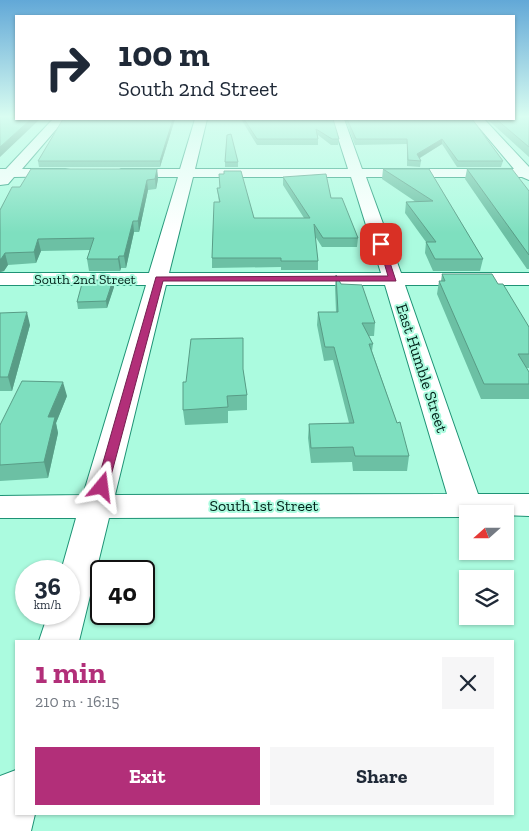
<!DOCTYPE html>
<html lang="en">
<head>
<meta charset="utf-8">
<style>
  :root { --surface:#fff; --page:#f6f6f7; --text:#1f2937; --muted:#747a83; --accent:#b22f79 }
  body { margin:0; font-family:"Zilla Slab",serif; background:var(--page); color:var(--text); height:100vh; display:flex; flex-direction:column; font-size:19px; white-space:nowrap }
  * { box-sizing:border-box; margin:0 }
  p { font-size:16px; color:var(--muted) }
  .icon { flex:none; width:28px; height:28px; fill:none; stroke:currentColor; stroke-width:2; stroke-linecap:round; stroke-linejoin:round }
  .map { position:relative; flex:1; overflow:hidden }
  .details { position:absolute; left:15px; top:640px; width:499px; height:175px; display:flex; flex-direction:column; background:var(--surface); border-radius:0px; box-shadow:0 1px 4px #0004 }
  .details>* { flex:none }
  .top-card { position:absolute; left:15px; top:15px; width:500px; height:105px; border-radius:0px; box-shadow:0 1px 4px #0004; background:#fff; color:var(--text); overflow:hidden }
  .needle { width:32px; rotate:249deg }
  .fabs { position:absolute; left:459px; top:505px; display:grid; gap:10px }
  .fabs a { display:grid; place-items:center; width:55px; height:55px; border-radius:0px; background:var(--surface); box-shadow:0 1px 4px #0004; font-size:25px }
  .speed { position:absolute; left:15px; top:560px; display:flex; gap:10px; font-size:25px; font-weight:700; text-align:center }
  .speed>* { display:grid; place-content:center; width:65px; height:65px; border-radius:50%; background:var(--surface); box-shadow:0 1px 4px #0004; line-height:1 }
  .speed small { font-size:12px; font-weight:400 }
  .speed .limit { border:2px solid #111; border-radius:8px; background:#fff; color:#111 }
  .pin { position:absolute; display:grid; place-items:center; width:42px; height:42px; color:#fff; margin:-21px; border-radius:10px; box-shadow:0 2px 8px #0006 }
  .me { position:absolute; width:55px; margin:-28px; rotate:16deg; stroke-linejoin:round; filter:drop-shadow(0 0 4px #0008) }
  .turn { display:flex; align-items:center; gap:18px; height:105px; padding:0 20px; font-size:22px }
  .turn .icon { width:65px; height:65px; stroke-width:2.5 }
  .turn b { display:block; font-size:35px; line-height:42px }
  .round { display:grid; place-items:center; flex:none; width:52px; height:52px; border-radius:0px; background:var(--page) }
  .overview { display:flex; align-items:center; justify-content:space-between; height:85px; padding:0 20px }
  h1 { font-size:30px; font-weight:700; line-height:38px; color:var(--accent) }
  .primary-button { display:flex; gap:10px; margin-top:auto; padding:10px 20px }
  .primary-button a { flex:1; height:58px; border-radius:0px; background:var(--accent); color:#fff; font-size:20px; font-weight:700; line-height:58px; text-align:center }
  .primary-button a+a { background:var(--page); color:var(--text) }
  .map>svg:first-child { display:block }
</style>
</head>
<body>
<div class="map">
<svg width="529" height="831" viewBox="0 0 529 831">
  <rect width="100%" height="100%" fill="#abfbdf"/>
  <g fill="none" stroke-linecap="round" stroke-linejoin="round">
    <g stroke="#1e9375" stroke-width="2">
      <path id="minor" d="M 53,119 L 65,119 L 22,169 L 65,169 L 70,170 L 72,173 L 70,176 L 14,177 L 8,184 L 0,185 L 0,169 L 6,169 Z
        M 195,119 L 207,119 L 195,169 L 348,169 L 332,119 L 344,119 L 362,169 L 514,169 L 472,119 L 484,119 L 529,167 L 529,180 L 522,177 L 366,177 L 401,273 L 529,273 L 529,285 L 405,285 L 478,494 L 529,494 L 529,516 L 468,514 L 468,517 L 109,518 L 79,641 L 39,641 L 48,614 L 69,614 L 69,571 L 61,571 L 76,518 L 0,518 L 0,496 L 83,495 L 146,285 L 0,285 L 0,273 L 149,273 L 178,177 L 121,177 L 114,173 L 121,169 L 180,169 ZM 193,177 L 351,177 L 381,273 L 169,273 ZM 166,285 L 385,285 L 447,494 L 115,495 Z
        M 16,770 L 16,814 L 35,814 L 31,831 L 0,831 L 0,776 Z"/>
    </g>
    <use href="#minor" fill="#fff" fill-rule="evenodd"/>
  </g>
  <path fill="#6cc0a4" d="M 529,116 L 529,157 L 487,119 L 514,119 Z
    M 63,119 L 175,119 L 160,167 L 39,167 L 38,161 Z
    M 241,119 L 333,119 L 339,139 L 338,145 L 331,145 L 318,135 L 318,145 L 257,145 Z
    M 345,119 L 472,119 L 503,161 L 501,167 L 457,167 L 442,144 L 420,158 L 421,161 L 420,167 L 407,166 L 407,144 L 355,145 Z
    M 225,162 L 238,162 L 238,167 L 225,167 Z
    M 157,169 L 158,179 L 156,189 L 148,190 L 139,232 L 134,232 L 126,268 L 121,268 L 120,271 L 89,271 L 87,259 L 90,250 L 41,251 L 36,263 L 8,265 L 4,271 L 0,272 L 0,210 L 20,187 Z
    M 383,169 L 429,169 L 483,259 L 480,271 L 433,271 L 425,253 L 426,242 L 405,213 L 406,202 L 416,202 L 382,179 Z
    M 467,169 L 529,191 L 529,269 L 527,269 L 465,179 Z
    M 283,177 L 331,198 L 358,238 L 357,247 L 322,247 L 315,236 L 318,261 L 318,270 L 281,270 L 281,267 L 212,268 L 212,258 L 219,202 L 217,188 L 254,218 L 304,218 L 283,185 Z
    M 442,274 L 498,284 L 529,327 L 529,368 L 526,368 L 529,372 L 529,399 L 481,399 L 437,294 L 439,281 L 441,281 Z
    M 336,275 L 341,284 L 375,323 L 374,336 L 369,336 L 373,344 L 372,351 L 397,423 L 409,456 L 407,471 L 353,471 L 352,462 L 311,463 L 308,438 L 309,424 L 349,423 L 333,360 L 324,361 L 317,325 L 318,312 L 336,312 L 335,287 Z
    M 113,280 L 114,287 L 107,308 L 78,309 L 77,302 Z
    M 0,313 L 30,325 L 12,391 L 0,391 Z
    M 243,370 L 247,395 L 247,410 L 228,411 L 228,423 L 185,425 L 183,410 Z
    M 67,396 L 56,423 L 58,433 L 48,478 L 0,481 L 0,425 Z"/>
  <path fill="#589c86" d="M 31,119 L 40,119 L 0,157 L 0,147 Z
    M 173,119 L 175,119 L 160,167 L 160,161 Z
    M 442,139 L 442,144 L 416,160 L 417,154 Z
    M 157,169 L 158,179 L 156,189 L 155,179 Z
    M 147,180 L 148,190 L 139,232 L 138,221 Z
    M 133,221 L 134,232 L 126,268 L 124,256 Z
    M 38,239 L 41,251 L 36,263 L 34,252 Z
    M 5,253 L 8,265 L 4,271 L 0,272 L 0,259 Z
    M 119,256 L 121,268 L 120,271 L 118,259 Z
    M 113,280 L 114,287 L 107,308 L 106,301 Z
    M 27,312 L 30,325 L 12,391 L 8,377 Z
    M 63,382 L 67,396 L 56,423 L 58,433 L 48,478 L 44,462 L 48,417 Z"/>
  <path fill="#7edfbf" stroke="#589c86" d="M 0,116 L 16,116 L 16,119 L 31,119 L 0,147 Z
    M 514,116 L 529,116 L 529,147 L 496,119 L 514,119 Z
    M 63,119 L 173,119 L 160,161 L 38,161 Z
    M 244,119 L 333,119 L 339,139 L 332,139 L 316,129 L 318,139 L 257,139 Z
    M 347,119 L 472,119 L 503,161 L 458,161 L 442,139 L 417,154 L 421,161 L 408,160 L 407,139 L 356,139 Z
    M 231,134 L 238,162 L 225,162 L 227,135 Z
    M 31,169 L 157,169 L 155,179 L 147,180 L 138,221 L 133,221 L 124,256 L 119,256 L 118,259 L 87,259 L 94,238 L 38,239 L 34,252 L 5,253 L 1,259 L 0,259 L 0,210 L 12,187 L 20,187 Z
    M 383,169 L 429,169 L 483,259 L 435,259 L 426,242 L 436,242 L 406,202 L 433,201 Z
    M 467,169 L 512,169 L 529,191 L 529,255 Z
    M 224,171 L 241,171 L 254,218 L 310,218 L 283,177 L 326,174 L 331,198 L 342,198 L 358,238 L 323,238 L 314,224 L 318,261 L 281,261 L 281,258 L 212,258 L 214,202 L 220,202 L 217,188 L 220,188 L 219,174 L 224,174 Z
    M 442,274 L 492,274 L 498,284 L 503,284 L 529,327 L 529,354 L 518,354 L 529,372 L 529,384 L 484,384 L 439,281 L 445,281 Z
    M 336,275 L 341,284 L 362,285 L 375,323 L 362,323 L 373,344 L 369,344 L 397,423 L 400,422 L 409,456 L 355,456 L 353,447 L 311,448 L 309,424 L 354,423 L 334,347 L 325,347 L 318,312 L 338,312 Z
    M 83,280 L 113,280 L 106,301 L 77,302 Z
    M 27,312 L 8,377 L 0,377 L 0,313 Z
    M 243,338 L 243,369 L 247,395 L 227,396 L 228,407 L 183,410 L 183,382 L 186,382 L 191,339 Z
    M 22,381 L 63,382 L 48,417 L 55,417 L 44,462 L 0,465 L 0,425 Z"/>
  <linearGradient id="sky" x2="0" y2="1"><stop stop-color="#62a8d7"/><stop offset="0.5" stop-color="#d9fdf1"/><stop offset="1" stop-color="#d9fdf1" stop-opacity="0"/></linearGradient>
  <rect width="529" height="233" fill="url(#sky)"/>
  <path fill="#b22f79" stroke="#741f4f" d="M 378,242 L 384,244 L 396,281 L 163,281 L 108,487 L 102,491 L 97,490 L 96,487 L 156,277 L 388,276 Z"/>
  <g text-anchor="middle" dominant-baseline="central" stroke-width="4" stroke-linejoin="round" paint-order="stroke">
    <g font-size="14" fill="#002118" stroke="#abfbdf">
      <text x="85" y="279">South 2nd Street</text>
    </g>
    <g font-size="16" fill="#002118" stroke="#abfbdf">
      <text transform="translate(422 368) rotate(72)">East Humble Street</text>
      <text x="264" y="505">South 1st Street</text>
    </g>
  </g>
</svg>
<div class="fabs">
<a><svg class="needle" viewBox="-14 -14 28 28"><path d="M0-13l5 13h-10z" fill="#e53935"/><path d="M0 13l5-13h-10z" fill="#747a83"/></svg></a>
<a><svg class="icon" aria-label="layers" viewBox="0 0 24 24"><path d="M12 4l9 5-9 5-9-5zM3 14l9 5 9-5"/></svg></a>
</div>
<div class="speed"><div>36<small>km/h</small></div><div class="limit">40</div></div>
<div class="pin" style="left:381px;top:244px;background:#d93025"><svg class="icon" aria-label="arrive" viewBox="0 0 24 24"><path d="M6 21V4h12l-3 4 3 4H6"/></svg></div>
<svg class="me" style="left:102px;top:487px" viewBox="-20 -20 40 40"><path d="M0-17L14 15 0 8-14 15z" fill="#b22f79" stroke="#fff" stroke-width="4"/></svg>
<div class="top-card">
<div class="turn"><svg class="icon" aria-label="right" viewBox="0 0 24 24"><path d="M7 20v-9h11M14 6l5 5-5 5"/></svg><div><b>100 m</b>South 2nd Street</div></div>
</div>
<section class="details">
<div class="overview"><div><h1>1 min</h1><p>210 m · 16:15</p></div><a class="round"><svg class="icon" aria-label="close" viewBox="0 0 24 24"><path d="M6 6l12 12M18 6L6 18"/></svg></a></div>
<div class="primary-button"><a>Exit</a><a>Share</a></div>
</section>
</div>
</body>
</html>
